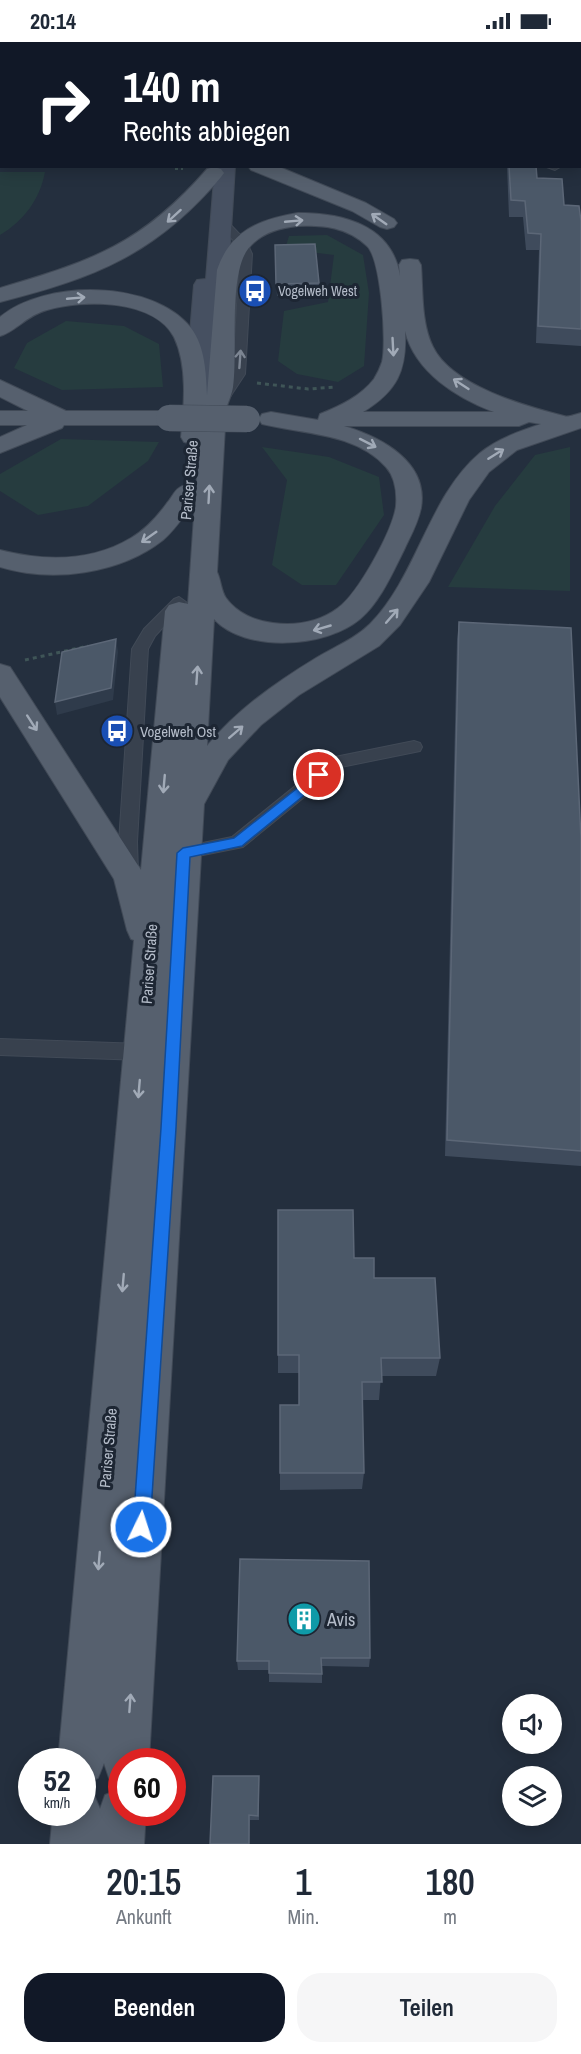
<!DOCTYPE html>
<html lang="de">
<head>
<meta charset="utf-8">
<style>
  :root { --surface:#fff; --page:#f6f6f7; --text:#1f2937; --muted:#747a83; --accent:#111827 }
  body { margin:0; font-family:"Archivo Narrow",sans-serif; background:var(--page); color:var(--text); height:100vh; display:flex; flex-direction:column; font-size:22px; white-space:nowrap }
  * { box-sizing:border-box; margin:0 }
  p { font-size:20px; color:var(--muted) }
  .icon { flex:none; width:33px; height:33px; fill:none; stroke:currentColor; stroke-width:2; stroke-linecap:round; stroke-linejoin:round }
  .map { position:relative; height:1802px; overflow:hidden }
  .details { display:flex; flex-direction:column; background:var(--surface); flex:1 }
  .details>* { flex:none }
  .hud { position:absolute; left:0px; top:0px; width:582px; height:126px; box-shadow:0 3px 15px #0003; background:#111827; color:#fff; overflow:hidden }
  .fabs { position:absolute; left:502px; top:1652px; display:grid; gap:12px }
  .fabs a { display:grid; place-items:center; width:60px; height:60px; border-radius:50%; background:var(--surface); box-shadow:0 3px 15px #0003; font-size:30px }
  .speed { position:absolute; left:18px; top:1706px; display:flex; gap:12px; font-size:30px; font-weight:700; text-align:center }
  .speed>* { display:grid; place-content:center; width:78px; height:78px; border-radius:50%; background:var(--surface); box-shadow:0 3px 15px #0003; line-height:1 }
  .speed small { font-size:15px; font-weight:400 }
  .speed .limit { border:9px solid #d22; background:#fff; color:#111 }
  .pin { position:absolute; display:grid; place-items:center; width:51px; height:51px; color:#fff; margin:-26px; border:3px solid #fff; border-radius:50%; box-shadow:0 2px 6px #0007 }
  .me { position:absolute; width:66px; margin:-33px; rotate:4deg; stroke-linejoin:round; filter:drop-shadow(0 0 4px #0008) }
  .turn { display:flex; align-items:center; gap:21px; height:126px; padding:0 24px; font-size:27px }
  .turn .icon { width:78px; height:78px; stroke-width:2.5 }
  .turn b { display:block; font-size:42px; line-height:51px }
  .eta { display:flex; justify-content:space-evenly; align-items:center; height:102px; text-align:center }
  .eta b { font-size:36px; font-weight:600; line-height:42px }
  .action { display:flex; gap:12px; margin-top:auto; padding:12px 24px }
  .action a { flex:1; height:69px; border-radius:24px; background:var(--accent); color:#fff; font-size:24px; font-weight:600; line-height:69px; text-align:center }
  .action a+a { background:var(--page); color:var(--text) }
  .status { display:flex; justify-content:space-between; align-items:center; height:42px; padding:0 30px; background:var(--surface); direction:ltr }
  .status svg { height:16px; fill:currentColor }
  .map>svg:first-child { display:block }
</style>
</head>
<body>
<div class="status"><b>20:14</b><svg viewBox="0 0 49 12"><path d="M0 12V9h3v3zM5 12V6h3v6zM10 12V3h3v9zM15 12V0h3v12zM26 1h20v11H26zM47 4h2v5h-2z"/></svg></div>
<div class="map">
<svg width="581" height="1802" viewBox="0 0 581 1802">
  <rect width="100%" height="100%" fill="#242f3e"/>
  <path fill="#263c3f" d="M 0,130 L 45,130 C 40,157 24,179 0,193 Z
    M 327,193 L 363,213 L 369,251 L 364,324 L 338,340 L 297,332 L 278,319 L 284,269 L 328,260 L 334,213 L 285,207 L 289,194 Z
    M 66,279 L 124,284 L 159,302 L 163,345 L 62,348 L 14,326 L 27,301 Z
    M 61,397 L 159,400 L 148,419 L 88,464 L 38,473 L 0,449 L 0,432 Z
    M 262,405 L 329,415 L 379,435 L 384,473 L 336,543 L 302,543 L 272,523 L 287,438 Z
    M 570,405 L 570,549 L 448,545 L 495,464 L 535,413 Z"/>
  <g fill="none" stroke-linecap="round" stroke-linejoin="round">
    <g stroke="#414a57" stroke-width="2">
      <path id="lane" d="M 254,0 L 264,0 L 264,2 L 254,2 Z
        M 544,124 L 560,124 L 560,125 L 555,128 Z
        M 222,177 L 226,178 L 246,199 L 252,212 L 245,332 L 224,364 L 219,365 L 213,361 L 233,332 L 240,212 L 237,202 L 216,180 Z
        M 179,555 L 186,560 L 155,594 L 148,607 L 137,800 L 138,831 L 135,836 L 129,838 L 123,836 L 120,831 L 119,800 L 132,607 L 144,587 L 174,557 Z
        M 414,699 L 420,701 L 422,705 L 420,709 L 341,725 L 243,805 L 183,817 L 177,816 L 174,811 L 177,806 L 183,805 L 232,795 L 330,716 Z
        M 0,997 L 142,1002 L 149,1004 L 152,1010 L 149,1016 L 142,1018 L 0,1013 Z"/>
    </g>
    <g stroke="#414a57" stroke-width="2">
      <path id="secondary" d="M 215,0 L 233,0 L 233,2 L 215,2 Z
        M 215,124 L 235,124 L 226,270 L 223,275 L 214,276 L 209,350 L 205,355 L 197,357 L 189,355 L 185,350 L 194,243 L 197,238 L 206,237 Z"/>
    </g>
    <g stroke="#414a57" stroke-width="2">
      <path id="primary" d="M 248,124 L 277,124 L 366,161 L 394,177 L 397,181 L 394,185 L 387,187 L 380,185 L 352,169 L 251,128 Z
        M 214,125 L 221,127 L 224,131 L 221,135 C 156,212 95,236 0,260 L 0,246 C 92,219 142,202 207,127 Z
        M 298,171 C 343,171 392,183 400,234 L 399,223 L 402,218 L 410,217 L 418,218 L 421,223 C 423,249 421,281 433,305 C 452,344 525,364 564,374 C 568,376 576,372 581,371 L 581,386 L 517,408 L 489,430 L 469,458 L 429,540 L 400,583 L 379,604 L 299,653 L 261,683 L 228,718 L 204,762 L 149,1719 L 122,1719 L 122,1741 L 109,1736 L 104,1721 L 98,1736 L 82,1742 L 82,1719 L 58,1719 L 134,898 L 131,897 L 127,888 L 114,837 L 0,655 L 0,622 L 10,625 L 141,828 L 165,569 L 169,563 L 179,560 L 188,562 L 195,459 C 185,472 176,487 163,498 C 120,532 52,541 0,525 L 0,508 C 43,519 91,520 131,496 C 146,487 157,475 167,461 C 171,457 174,449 179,446 C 184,442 190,444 196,445 L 200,401 L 193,402 L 184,400 L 181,395 C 184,364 188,324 174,295 C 154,257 83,257 47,268 C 27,273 15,290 0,294 L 0,275 C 46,237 153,238 191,286 C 205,304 206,331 207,353 L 217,228 C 230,189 260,177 298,171 ZM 298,184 C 323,183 347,185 367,204 C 381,217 387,301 382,320 C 380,326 377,332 374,337 C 361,354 340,364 320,372 L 318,378 L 271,370 L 262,372 L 259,377 L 262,382 C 303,392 356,391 386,425 C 395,435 397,451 396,464 C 393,488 358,552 338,566 C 319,580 296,584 273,581 C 255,579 237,571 226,556 C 221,549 221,538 217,530 L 226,367 C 228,360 232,352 233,345 C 238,309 228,234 248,207 C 260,191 279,186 298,184 ZM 405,289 C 415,330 457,356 494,370 L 363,370 C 397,349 407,329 405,289 ZM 529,380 L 541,382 C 520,389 497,397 480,411 C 428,455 418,533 370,582 C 355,597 334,605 316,616 C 275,641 238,667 207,704 L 214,577 C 245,611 326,606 360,577 C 380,560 392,532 404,508 C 410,495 418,481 421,466 C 429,419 380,395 344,384 L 519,384 Z
        M 0,338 L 66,369 L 169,369 L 178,371 L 181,376 L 178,381 L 169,383 L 64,383 L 62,386 L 0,411 L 0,395 L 27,383 L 0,383 L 0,369 L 28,369 L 0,355 Z
        M 122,1746 L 122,1770 L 146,1770 L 144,1802 L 50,1802 L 53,1770 L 82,1770 L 82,1748 L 94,1753 L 100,1767 L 105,1753 Z"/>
    </g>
    <path stroke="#3f5557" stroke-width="2" stroke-dasharray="3 3" stroke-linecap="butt" d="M 175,127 L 183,127"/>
    <path stroke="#3f5557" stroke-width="3" stroke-dasharray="4 4" stroke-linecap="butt" d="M 257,341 L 308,347 L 336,345
      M 25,618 L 88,604"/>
    <use href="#lane" fill="#38414e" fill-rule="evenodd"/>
    <use href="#secondary" fill="#465061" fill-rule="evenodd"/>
    <use href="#primary" fill="#56606e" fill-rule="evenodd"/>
    <g stroke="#414a57" stroke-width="27" stroke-linecap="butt">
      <path id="primary-bridge" d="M 169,376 L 247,377"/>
    </g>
    <use href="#primary-bridge" stroke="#56606e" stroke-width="26"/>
  </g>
  <path fill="#3f4b5c" d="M 507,124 L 536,124 L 537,136 L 581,179 L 581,304 L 536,301 L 539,208 L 526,208 L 523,175 L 509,175 Z
    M 275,215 L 319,241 L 318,253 L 277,254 Z
    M 459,580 L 581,797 L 581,1124 L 445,1114 L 457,597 Z
    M 354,1216 L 374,1236 L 440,1316 L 436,1334 L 381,1334 L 379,1358 L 362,1358 L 364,1431 L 362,1447 L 280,1448 L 280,1363 L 299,1363 L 299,1331 L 278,1331 L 278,1313 Z
    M 240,1517 L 370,1616 L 369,1625 L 322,1624 L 322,1641 L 269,1640 L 269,1628 L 238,1628 L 237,1619 Z
    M 259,1739 L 259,1778 L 250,1778 L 249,1802 L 210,1802 Z"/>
  <path fill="#2f3b4b" d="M 0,90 L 2,90 L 2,107 L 0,107 Z
    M 116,597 L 118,610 L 113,658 L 57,673 L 55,660 Z"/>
  <path fill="#4b5868" stroke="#5c6777" stroke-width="1.5" d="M 0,10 L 2,10 L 2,90 L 0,90 Z
    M 509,124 L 536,124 L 537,136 L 562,137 L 564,163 L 579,164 L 581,179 L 581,287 L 538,284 L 541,192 L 528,191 L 525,159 L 511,158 Z
    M 315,202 L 319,241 L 276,242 L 275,203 Z
    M 459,580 L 571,586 L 581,797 L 581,1109 L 447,1098 Z
    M 116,597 L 111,646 L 55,660 L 62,610 Z
    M 278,1168 L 353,1168 L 354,1216 L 374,1216 L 374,1236 L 435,1236 L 440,1316 L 381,1316 L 382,1340 L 362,1340 L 364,1431 L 280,1431 L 280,1363 L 299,1363 L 299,1313 L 278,1313 Z
    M 240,1517 L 369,1519 L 370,1616 L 321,1616 L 322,1632 L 269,1631 L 269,1619 L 237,1619 Z
    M 213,1734 L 259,1734 L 258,1774 L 249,1773 L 249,1802 L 210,1802 Z"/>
  <defs><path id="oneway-shaft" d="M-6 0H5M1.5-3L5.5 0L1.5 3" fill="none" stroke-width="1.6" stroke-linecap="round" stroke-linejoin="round" transform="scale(1.5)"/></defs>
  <g stroke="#a1aab7">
    <use href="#oneway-shaft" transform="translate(174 174) rotate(138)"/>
    <use href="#oneway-shaft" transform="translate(379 177) rotate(-145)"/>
    <use href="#oneway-shaft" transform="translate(294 179) rotate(-5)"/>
    <use href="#oneway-shaft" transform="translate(76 256) rotate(-5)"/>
    <use href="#oneway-shaft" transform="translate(393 305) rotate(87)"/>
    <use href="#oneway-shaft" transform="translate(461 342) rotate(-147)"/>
    <use href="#oneway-shaft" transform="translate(368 401) rotate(27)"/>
    <use href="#oneway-shaft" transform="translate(496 412) rotate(-32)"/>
    <use href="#oneway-shaft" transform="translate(209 452) rotate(-87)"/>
    <use href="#oneway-shaft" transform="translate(149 495) rotate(145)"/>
    <use href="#oneway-shaft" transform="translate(392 574) rotate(-49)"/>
    <use href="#oneway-shaft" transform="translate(322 586) rotate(164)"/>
    <use href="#oneway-shaft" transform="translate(197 633) rotate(-86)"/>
    <use href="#oneway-shaft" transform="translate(32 681) rotate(57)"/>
    <use href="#oneway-shaft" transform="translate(236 690) rotate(-41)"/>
    <use href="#oneway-shaft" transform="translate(164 742) rotate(95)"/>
    <use href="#oneway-shaft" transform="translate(139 1047) rotate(95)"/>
    <use href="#oneway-shaft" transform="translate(123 1241) rotate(95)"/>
    <use href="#oneway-shaft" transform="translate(99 1519) rotate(95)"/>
    <use href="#oneway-shaft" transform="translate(130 1661) rotate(-86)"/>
  </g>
  <use stroke="#7c8592" href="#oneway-shaft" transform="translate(240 317) rotate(-86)"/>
  <path fill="#1a73e8" stroke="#114b97" stroke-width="1.5" d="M 319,729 L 324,730 L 326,733 L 324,737 L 242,804 L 190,815 L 176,1086 L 150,1485 L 148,1491 L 141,1494 L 135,1491 L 133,1485 L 161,1086 L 177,811 L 183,806 L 234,796 Z"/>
  <defs>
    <g id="bus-disc" transform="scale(1.725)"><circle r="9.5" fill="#1a4fb4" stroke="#1d2633"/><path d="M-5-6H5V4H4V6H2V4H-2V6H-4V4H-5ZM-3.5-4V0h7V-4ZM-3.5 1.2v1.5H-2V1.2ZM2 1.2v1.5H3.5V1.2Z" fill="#fff"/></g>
    <g id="building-disc" transform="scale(1.725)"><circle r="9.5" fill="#0f9aa8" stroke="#1d2633"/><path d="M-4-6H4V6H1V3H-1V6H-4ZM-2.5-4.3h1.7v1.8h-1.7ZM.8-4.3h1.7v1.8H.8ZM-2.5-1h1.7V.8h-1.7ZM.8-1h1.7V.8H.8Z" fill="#fff"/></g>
  </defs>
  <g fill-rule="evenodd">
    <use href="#bus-disc" x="255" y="249"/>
    <use href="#bus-disc" x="117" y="689"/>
    <use href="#building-disc" x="304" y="1577"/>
  </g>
  <g text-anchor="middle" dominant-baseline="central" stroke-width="6" stroke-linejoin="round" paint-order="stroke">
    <g font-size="14" fill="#b4bcc9" stroke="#1d2633" text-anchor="start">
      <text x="278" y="249">Vogelweh West</text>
    </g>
    <g font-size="15" fill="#b4bcc9" stroke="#1d2633">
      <text transform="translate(189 438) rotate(-85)">Pariser Straße</text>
      <text transform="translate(149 922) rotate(-86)">Pariser Straße</text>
      <text transform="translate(108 1406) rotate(-85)">Pariser Straße</text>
    </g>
    <g font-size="15" fill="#b4bcc9" stroke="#1d2633" text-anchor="start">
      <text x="140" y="689">Vogelweh Ost</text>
    </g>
    <g font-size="18" fill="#b4bcc9" stroke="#1d2633" text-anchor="start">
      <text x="327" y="1577">Avis</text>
    </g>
  </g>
</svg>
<div class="fabs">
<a><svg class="icon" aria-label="sound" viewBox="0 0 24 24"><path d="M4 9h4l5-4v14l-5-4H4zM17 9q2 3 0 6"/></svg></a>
<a><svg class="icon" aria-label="layers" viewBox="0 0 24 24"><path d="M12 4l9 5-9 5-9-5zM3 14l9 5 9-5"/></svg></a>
</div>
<div class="speed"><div>52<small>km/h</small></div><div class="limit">60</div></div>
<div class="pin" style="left:319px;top:733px;background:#d93025"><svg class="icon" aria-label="arrive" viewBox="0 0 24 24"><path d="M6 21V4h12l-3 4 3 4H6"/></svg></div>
<svg class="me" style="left:141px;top:1485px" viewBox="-20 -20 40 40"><circle r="17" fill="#1a73e8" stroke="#fff" stroke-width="3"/><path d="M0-11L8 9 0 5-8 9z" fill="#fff"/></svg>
<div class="hud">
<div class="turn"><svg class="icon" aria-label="right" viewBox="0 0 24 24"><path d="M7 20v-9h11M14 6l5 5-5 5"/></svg><div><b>140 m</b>Rechts abbiegen</div></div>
</div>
</div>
<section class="details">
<div class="eta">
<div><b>20:15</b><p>Ankunft</p></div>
<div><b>1</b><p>Min.</p></div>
<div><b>180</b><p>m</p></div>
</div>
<div class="action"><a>Beenden</a><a>Teilen</a></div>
</section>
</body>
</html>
